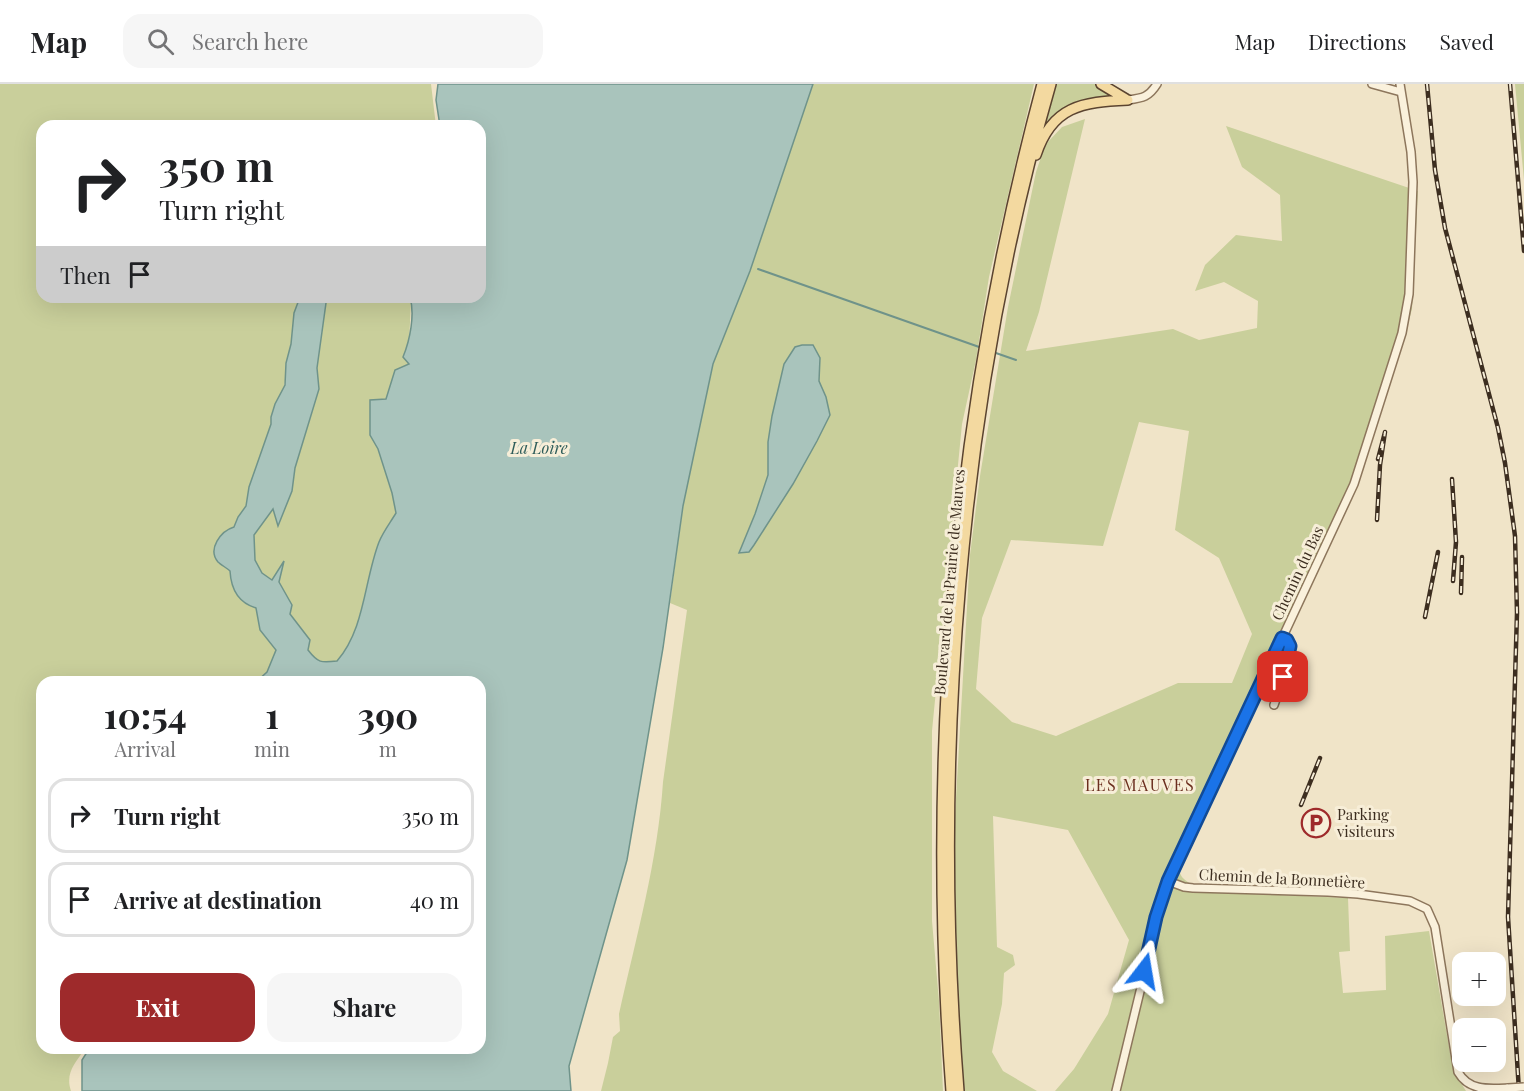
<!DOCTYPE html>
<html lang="en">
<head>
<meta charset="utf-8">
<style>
  :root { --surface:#fff; --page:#f6f6f6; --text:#202124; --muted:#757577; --line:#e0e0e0; --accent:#9e2a2b }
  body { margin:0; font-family:"Playfair Display",serif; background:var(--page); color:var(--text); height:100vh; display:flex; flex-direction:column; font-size:22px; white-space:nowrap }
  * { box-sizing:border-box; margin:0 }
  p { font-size:20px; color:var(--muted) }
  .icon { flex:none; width:33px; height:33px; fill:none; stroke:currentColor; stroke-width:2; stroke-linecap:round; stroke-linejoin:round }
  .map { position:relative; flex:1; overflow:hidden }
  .panel { position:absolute; left:36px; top:592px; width:450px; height:378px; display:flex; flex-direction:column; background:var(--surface); border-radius:18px; box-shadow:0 6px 24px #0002 }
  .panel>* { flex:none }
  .hud { position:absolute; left:36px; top:36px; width:450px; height:183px; border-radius:18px; box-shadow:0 6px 24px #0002; background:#fff; color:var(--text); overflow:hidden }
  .tools { position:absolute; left:1452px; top:868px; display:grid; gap:12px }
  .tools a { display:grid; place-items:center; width:54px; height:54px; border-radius:12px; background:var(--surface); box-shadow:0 6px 24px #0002; font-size:30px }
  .pin { position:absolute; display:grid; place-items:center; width:51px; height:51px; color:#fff; margin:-26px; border-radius:12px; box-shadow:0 3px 9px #0006 }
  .me { position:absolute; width:66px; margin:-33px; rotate:14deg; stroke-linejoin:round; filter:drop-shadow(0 0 4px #0008) }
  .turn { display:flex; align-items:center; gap:21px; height:126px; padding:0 24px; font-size:27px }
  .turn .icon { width:78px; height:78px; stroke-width:2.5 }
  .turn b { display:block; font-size:42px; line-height:51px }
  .then { display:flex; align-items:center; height:57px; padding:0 24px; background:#0003; gap:12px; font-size:22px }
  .eta { display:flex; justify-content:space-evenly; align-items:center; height:102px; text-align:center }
  .eta b { font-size:36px; font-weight:700; line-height:42px }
  .primary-button { display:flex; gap:12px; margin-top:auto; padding:12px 24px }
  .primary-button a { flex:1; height:69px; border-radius:18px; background:var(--accent); color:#fff; font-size:24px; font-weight:700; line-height:69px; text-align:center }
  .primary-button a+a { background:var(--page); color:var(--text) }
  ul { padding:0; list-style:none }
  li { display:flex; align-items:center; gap:18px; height:75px; margin:0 12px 9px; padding:0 12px; border:3px solid var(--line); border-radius:18px }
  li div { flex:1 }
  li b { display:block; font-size:22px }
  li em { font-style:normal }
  header { display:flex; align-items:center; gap:36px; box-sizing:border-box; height:84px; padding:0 30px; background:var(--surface); border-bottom:2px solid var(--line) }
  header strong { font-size:28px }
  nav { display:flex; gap:33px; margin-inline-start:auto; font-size:21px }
  .search { width:420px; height:54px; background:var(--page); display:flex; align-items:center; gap:15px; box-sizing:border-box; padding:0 21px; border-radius:18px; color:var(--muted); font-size:22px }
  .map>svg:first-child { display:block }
</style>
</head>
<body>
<header>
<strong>Map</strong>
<div class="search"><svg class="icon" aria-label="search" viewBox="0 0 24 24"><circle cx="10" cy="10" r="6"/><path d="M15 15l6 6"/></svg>Search here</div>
<nav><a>Map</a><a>Directions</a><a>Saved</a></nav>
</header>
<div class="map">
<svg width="1524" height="1007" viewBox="0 0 1524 1007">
  <rect width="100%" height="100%" fill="#f0e4c8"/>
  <path fill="#c9cf9b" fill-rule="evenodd" d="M 0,0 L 431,0 L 436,42 L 42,42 L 42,213 L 300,213 L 294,229 L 291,266 L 286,279 L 285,297 L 283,307 L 275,320 L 271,333 L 271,340 L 249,403 L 246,422 L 238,433 L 234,443 L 223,449 L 217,457 L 222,480 L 230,487 L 231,495 L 256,524 L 260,546 L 276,566 L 267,588 L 256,598 L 42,598 L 42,964 L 85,965 C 75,979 65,989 71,1007 L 0,1007 Z
    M 813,0 L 1034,0 L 989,193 L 976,276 L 962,340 L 932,647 L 932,837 L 939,917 L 943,1007 L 601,1007 L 608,979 L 613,953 L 620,947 L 619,930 C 636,854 658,776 663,698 L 687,526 L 670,519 L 683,422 L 713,280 L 750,187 ZM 820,274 L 819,297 L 826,313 L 817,357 L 754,461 L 739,468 L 755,430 L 768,391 L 768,358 L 784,280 Z
    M 1056,0 L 1097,0 L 1117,12 L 1093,15 L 1045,45 L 1043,44 Z
    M 1515,0 L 1524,0 L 1524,96 Z
    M 1085,35 L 1039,228 L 1026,267 L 1173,245 L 1199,256 L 1257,244 L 1258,217 L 1224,198 L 1195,207 L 1205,181 L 1236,151 L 1282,157 L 1280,111 L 1242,83 L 1226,42 L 1418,107 L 1412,225 L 1404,255 L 1381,323 L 1364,383 L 1179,782 C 1179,792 1183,795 1191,800 L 1278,802 L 1280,811 L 1348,814 L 1350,867 L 1339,868 L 1343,909 L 1386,906 L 1385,852 L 1429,847 L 1453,986 L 1466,1007 L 1055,1007 L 1074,985 L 1108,930 L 1129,856 L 1068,746 L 993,732 L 997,863 L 1013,871 L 1015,881 L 1004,889 L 1002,920 L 992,968 L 1003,987 L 1037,1007 L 963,1007 L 958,952 L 954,821 L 954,749 L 970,471 L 980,392 L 1008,223 L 1036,88 L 1045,61 L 1062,43 ZM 1139,338 L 1189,347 L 1175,446 L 1219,474 L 1252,550 L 1232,599 L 1178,599 L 1056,652 L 1012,638 L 976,605 L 982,534 L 1011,456 L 1103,462 Z
    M 329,213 L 410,213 L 411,218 L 409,259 L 403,272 L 409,280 L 395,287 L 386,315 L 370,316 L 370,351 L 378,365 L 392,409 L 396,429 C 390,439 383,448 379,458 C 364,497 365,544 337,577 C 321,579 318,579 308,566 L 310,556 L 290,530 L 292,521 L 279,498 L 283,480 L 273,496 L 262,489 L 255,476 L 254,451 L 273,424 L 278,440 L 292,407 L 295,384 L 319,305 L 317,284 L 326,219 Z"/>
  <path fill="#a9c4bc" stroke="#6f938a" stroke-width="1.5" d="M 438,0 L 813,0 L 750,187 L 713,280 L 683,422 L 663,564 L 627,776 L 569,982 L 571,1007 L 82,1007 L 82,976 L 89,965 L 480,964 L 480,598 L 256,598 L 267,588 L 276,566 L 260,546 L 256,524 C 239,519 231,505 230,487 C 227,484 221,481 218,478 C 207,465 221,447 234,443 L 238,433 L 246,422 L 249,403 L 271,340 L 271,333 L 275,320 L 285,301 L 286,279 L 291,260 L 294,229 L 300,213 L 329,213 L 326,219 L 317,284 L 319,305 L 295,384 L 292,407 L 278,442 L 273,425 L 254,451 L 255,476 L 262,489 L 272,496 L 284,477 L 279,498 L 292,521 L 290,530 L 310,556 L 308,566 C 318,579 321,579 337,577 C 365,545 364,497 379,458 C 383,448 390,439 396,429 L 392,409 L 378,365 L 370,351 L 370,316 L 386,315 L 395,286 L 409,280 L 403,273 C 410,256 415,231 410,213 L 480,213 L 480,42 L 440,42 L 436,16 Z
    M 802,261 L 813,261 L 820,274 L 819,297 L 826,313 L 830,331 L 817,357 L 793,400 L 754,461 L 749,468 L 739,469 L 755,430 L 768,391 L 768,358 L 772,332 L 784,280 L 795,263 Z"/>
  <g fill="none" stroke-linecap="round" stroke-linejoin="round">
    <path stroke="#6f938a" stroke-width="2" d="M 758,185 L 982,264
      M 993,268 L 1016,276"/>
    <g stroke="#8d765c" stroke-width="10">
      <path id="minor" d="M 1372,0 L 1401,8
        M 1128,16 C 1143,14 1149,13 1157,0
        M 1274,621 C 1281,601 1290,580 1289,558 L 1282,554
        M 1168,797 L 1184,803 L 1193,804 L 1328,808 L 1358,810 L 1410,817 L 1427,825 L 1435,843 L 1458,988 C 1469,1007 1488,1005 1508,1004
        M 1116,1007 L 1164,808 L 1354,400 L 1402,249 L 1409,210 L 1413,98 L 1411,68 L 1400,0"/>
    </g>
    <g stroke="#5b4430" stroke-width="12">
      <path id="major" d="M 1101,0 L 1126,15
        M 1036,71 C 1052,22 1082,18 1128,16
        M 951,1007 C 925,669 954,327 1042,0
        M 959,1007 C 933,676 959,320 1051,0"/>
    </g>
    <use href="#minor" stroke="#faf1dc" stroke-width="7"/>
    <use href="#major" stroke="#f3d9a0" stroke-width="9"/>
    <g stroke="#3d2e20" stroke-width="4.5">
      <path id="rail" d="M 1427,0 L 1435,86 L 1445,144 L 1498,344 L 1505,379 L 1515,452 L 1517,529 L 1508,833 L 1519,1007
        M 1510,0 L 1524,167
        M 1452,395 L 1456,458 L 1453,497
        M 1377,436 L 1380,381 L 1385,348 L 1378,375
        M 1461,509 L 1462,473
        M 1425,533 L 1438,468
        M 1301,721 L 1320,674"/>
    </g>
    <use href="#rail" stroke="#f7eed8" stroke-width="2" stroke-dasharray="7" stroke-linecap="butt"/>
    <g stroke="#8d765c" stroke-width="10" stroke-linecap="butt">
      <path id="minor-bridge" d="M 1508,1004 L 1524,1003"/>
    </g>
    <use href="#minor-bridge" stroke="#faf1dc" stroke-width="7"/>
  </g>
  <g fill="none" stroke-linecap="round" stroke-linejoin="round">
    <g stroke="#114b97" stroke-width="15">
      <path id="route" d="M 1144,887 L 1156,833 L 1168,797 L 1282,554 L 1287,556 L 1290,562 L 1283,593"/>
    </g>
    <use href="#route" stroke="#1a73e8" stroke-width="10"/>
  </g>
  <defs>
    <g id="parking-ring" transform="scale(1.5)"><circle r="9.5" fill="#f7eed8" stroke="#9e2a2b" stroke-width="1.5"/><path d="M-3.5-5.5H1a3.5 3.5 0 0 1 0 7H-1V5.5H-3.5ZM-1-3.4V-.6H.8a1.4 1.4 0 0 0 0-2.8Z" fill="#9e2a2b"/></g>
  </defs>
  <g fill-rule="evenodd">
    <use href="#parking-ring" x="1316" y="739"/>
  </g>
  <g text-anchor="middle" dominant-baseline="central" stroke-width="6" stroke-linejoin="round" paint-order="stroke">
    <g font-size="15" fill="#3d2e20" stroke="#f7eed8">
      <text transform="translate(1297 489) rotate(-65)">Chemin du Bas</text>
      <text transform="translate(949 498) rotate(-85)">Boulevard de la Prairie de Mauves</text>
      <text transform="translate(1282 794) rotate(3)">Chemin de la Bonnetière</text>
    </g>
    <g font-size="15" fill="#3d2e20" stroke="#f7eed8" text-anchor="start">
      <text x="1337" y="730">Parking<tspan x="1337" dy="17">visiteurs</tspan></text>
    </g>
    <g font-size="16" font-style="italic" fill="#2f5d5a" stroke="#f7eed8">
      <text x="539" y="363">La Loire</text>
    </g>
    <g font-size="16" letter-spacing="1.5" fill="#6b2e1e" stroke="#f7eed8">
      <text x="1140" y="700">LES MAUVES</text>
    </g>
  </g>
</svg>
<div class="tools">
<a>+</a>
<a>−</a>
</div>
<div class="pin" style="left:1283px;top:593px;background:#d93025"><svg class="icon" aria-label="arrive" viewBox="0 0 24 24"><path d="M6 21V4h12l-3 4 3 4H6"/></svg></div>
<svg class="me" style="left:1144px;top:887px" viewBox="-20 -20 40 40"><path d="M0-17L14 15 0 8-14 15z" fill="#1a73e8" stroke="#fff" stroke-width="4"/></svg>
<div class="hud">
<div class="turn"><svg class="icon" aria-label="right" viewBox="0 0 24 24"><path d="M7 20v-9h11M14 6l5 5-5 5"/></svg><div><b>350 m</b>Turn right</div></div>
<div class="then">Then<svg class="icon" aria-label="arrive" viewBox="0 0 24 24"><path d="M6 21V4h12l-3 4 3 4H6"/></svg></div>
</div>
<section class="panel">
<div class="eta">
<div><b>10:54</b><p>Arrival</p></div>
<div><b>1</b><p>min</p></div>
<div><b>390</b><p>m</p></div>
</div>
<ul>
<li><svg class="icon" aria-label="right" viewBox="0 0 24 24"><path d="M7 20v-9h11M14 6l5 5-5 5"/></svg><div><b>Turn right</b></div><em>350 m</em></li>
<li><svg class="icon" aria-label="arrive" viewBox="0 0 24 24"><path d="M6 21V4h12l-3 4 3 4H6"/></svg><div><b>Arrive at destination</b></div><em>40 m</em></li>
</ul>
<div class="primary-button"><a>Exit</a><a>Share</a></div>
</section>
</div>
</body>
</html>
